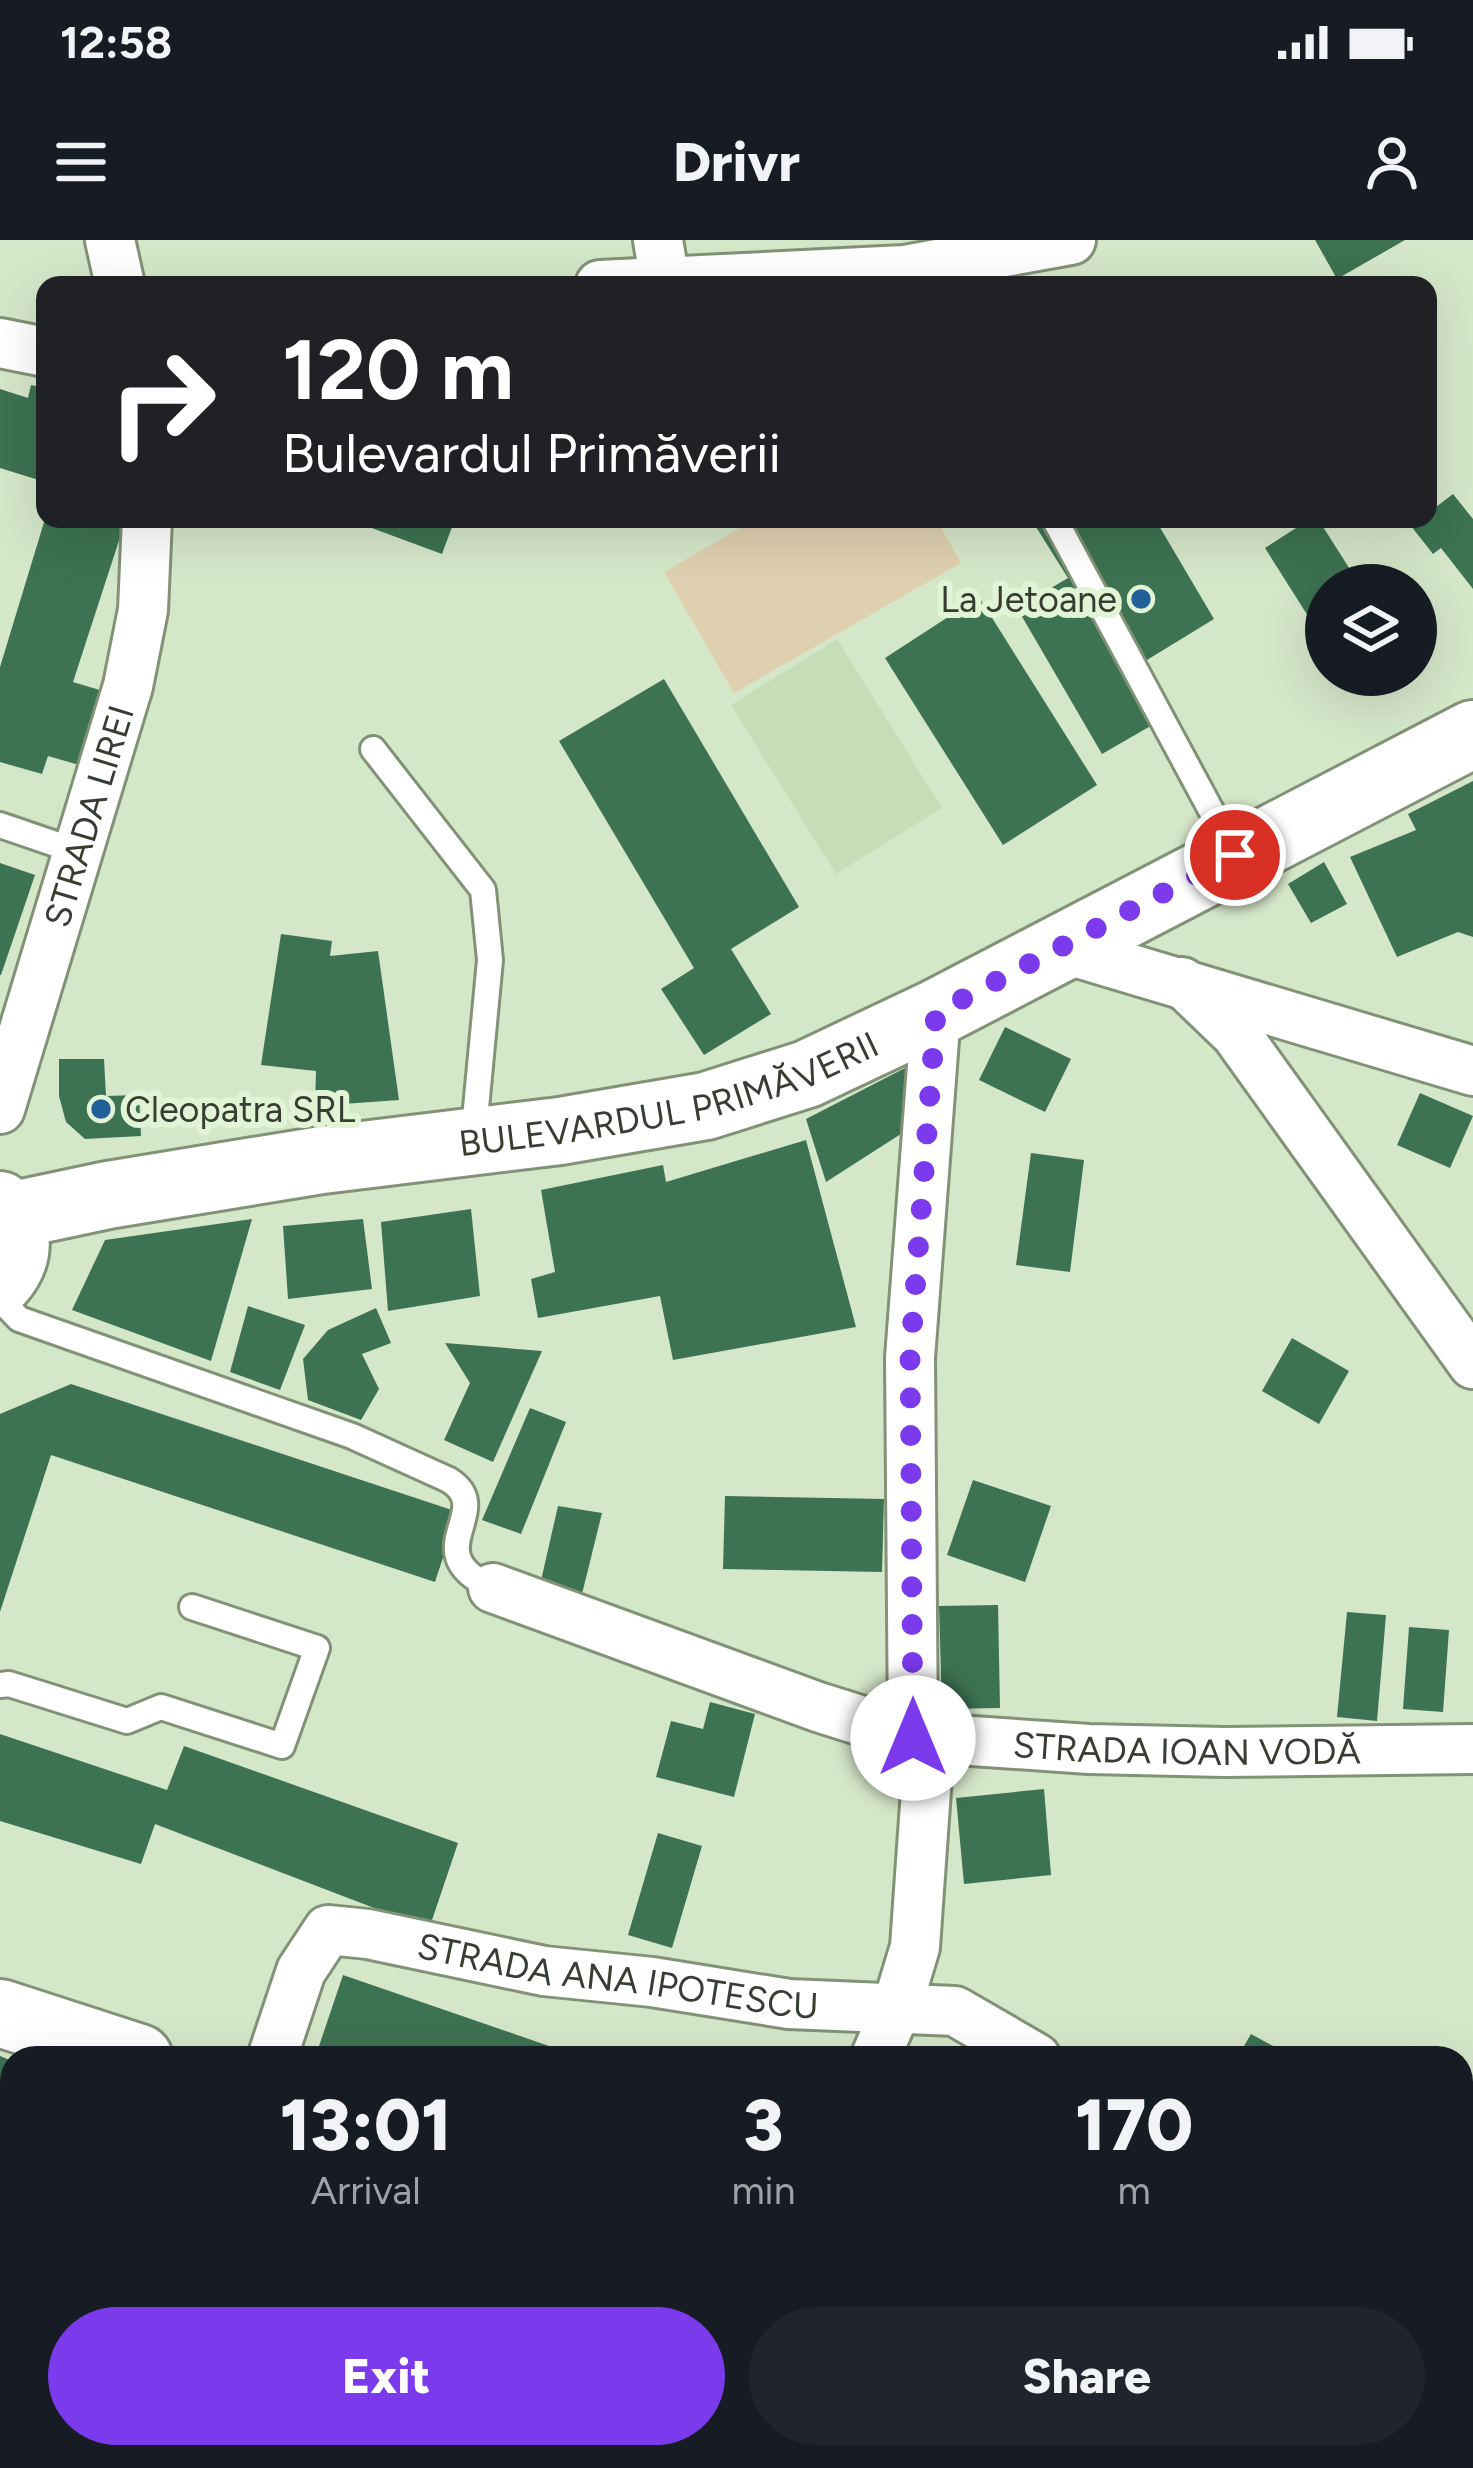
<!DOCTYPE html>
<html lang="en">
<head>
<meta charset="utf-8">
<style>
  :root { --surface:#171b24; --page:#20242c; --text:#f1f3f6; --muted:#9ea1a6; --accent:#7c3aed }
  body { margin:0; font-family:Figtree,sans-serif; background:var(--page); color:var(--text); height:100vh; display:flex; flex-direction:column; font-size:45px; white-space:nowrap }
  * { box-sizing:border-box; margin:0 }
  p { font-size:39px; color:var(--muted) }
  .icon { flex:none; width:66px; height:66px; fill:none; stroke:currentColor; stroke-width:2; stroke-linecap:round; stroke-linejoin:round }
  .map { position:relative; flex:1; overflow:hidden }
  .sheet { position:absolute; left:0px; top:1806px; width:1473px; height:423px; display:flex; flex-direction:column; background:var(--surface); border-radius:36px 36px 0 0; box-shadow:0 12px 48px #0002 }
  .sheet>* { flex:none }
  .top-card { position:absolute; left:36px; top:36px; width:1401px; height:252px; border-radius:24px; box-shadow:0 12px 48px #0002; background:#202124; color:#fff; overflow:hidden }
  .buttons { position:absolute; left:1305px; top:324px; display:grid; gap:24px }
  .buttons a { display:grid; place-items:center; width:132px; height:132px; border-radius:50%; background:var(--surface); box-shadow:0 12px 48px #0002; font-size:60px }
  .pin { position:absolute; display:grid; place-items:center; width:102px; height:102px; color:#fff; margin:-51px; border:6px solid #fff; border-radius:50%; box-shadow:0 3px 12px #0007 }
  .me { position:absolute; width:132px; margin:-66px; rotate:0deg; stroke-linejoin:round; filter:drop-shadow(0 0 9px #0008) }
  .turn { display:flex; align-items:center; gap:42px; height:252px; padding:0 48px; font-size:54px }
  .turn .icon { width:156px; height:156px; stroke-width:2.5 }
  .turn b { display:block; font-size:84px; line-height:102px }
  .eta { display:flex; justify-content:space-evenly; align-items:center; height:204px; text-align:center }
  .eta b { font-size:72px; font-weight:800; line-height:84px }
  .action { display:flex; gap:24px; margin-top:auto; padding:24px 48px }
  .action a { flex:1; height:138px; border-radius:72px; background:var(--accent); color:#fff; font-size:48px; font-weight:800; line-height:138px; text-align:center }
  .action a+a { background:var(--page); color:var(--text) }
  .status { display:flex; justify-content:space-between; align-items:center; height:84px; padding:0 60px; background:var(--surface); direction:ltr }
  .status svg { height:33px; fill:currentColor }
  header { display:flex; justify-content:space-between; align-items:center; height:156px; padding:0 48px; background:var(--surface); font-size:54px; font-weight:800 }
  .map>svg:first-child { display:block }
</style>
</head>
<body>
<div class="status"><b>12:58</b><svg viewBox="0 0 49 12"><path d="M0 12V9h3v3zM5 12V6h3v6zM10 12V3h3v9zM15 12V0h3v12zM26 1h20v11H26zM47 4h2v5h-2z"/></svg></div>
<header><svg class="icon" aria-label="menu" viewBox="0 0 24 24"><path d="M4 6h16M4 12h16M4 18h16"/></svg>Drivr<svg class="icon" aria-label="person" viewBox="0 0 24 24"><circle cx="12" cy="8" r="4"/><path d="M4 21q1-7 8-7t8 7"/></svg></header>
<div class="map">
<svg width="1473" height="2228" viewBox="0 0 1473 2228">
  <rect width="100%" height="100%" fill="#d5e7c9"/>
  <path fill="#c7ddb8" d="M 837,399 L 942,568 L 836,634 L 731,465 Z"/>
  <path fill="#dfd0af" d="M 756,279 L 936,279 L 961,323 L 734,453 L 664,332 Z"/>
  <path fill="#3d7252" d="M 1315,0 L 1405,0 L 1337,39 Z
    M 31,145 L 45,148 L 45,242 L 0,228 L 0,149 L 28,158 Z
    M 1453,254 L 1473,279 L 1473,349 L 1441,308 L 1433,314 L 1411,286 L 1428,279 L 1428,273 Z
    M 45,279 L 126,279 L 73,442 L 103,451 L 79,525 L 48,516 L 42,534 L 0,522 L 0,427 Z
    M 372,279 L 455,279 L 442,314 L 369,287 Z
    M 1031,279 L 1155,279 L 1214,379 L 1124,434 L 1154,484 L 1102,514 L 1017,368 L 1068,338 Z
    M 1310,279 L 1318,279 L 1360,345 L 1326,345 L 1326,391 L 1320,395 L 1265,308 Z
    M 979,357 L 1097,545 L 1003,605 L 885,418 Z
    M 664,439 L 799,667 L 731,709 L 771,774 L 704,815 L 661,749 L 694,728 L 559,501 Z
    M 1473,541 L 1473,697 L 1458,692 L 1397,717 L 1350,617 L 1416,590 L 1408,574 Z
    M 1324,622 L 1347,664 L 1311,683 L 1288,644 Z
    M 0,623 L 35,635 L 1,735 L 0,735 Z
    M 281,694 L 332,701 L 330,716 L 378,711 L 399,860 L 315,866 L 316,831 L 261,825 Z
    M 1005,787 L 1071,819 L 1045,872 L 979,840 Z
    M 59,819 L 104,819 L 106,856 L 139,855 L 141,896 L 85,899 L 66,882 L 59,856 Z
    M 907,827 L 904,892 L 826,942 L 806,879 Z
    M 1420,853 L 1473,876 L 1450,928 L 1397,905 Z
    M 806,900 L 856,1087 L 673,1120 L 660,1056 L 538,1078 L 531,1039 L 555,1032 L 541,950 L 663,925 L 666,942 Z
    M 1031,913 L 1084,920 L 1070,1032 L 1016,1025 Z
    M 471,969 L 480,1056 L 388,1071 L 381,982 Z
    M 252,979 L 211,1121 L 72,1070 L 105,1000 Z
    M 363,979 L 372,1049 L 288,1059 L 283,986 Z
    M 248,1066 L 305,1085 L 280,1150 L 230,1132 Z
    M 376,1068 L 391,1103 L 362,1114 L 379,1149 L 361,1180 L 308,1160 L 303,1119 L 328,1090 Z
    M 1292,1098 L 1349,1131 L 1319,1184 L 1262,1151 Z
    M 445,1103 L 542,1111 L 493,1222 L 444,1200 L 470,1143 Z
    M 71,1144 L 458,1272 L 435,1342 L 51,1215 L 0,1372 L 0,1174 Z
    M 530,1168 L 566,1182 L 521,1294 L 482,1280 Z
    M 973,1240 L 1051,1266 L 1025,1342 L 947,1315 Z
    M 725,1256 L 884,1259 L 882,1332 L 723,1329 Z
    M 558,1266 L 602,1273 L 582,1354 L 540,1345 Z
    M 998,1365 L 1000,1468 L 942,1469 L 939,1366 Z
    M 1347,1372 L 1386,1375 L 1377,1481 L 1337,1477 Z
    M 1409,1387 L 1449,1390 L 1443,1472 L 1403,1469 Z
    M 710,1462 L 755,1474 L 734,1557 L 656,1537 L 671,1481 L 703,1489 Z
    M 0,1494 L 167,1550 L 184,1506 L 458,1603 L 429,1689 L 155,1584 L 141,1624 L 0,1581 Z
    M 1044,1549 L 1051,1635 L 964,1644 L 956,1558 Z
    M 658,1593 L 702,1606 L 672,1708 L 628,1695 Z
    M 343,1735 L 581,1817 L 581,1818 L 315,1818 Z
    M 1251,1794 L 1295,1818 L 1237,1818 Z
    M 0,1816 L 12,1821 L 12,1925 L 0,1921 Z
    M 290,2217 L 414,2217 L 410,2228 L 286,2228 Z
    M 664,2217 L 867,2217 L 881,2228 L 690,2228 L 662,2222 Z
    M 1200,2217 L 1326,2217 L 1338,2228 L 1211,2228 Z"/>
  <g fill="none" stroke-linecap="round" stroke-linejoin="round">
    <g stroke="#819276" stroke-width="30">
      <path id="service" d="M 1056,282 L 1234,613
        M 373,509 L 483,650 L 490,720 L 473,900
        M 0,585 L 76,611
        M 0,1059 L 19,1079 L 352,1196 L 449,1240 C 498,1271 413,1312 493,1348
        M 0,1445 L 9,1444 L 127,1481 L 161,1467 L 282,1506 L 317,1408 L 192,1367
        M 0,2067 L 12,2035
        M 0,2143 L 12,2148
        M 567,2217 L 587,2228"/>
    </g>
    <g stroke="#819276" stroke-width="54">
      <g id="minor">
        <path d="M 110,0 L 120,45"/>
        <path d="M 658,0 L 665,42"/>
        <path d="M 600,45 L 904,30 L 1071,0"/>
        <path d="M 0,103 L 45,112"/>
        <path d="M 1061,708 L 1473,831"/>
        <path d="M 1182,742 L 1236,794 L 1473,1124"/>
        <path id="s1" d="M 0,869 L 128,446 L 143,370 L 147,279"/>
        <path id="s2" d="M 493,1348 L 818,1467 L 913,1497 L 1089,1509 L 1224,1512 L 1473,1509"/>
        <path id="s3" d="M 272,1818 L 301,1731 L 328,1690 L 368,1694 L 544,1731 L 652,1742 L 789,1764 L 955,1771 L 1036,1818"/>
        <path d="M 875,1818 L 896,1770 L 915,1707 L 927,1536 L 913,1497 L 910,1118 L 936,773"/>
        <path d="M 1461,2061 L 1473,2071"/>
        <path d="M 454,2228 L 458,2217"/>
      </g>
    </g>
    <g stroke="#819276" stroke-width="72">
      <g id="secondary">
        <path d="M 0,965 C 20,990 22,1016 0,1041"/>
        <path id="s4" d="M 9,976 L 108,955 L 322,920 L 560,891 L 706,866 L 807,834 L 936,773 L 1473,494"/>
        <path d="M 0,1773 L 139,1818"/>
        <path d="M 1012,2217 L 1024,2228"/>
      </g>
    </g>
    <use href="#service" stroke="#fff" stroke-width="24"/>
    <use href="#minor" stroke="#fff" stroke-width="48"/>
    <use href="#secondary" stroke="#fff" stroke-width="66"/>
  </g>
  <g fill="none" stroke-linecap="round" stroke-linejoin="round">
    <path stroke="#7c3aed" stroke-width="21" stroke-dasharray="0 37.8" d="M 913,1498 L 910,1118 L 936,773 L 1235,615"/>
  </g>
  <g fill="#216096" stroke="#e2f4d6" stroke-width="4.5">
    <circle cx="1141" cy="359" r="12"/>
    <circle cx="101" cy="869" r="12"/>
  </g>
  <g text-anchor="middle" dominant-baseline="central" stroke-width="12" stroke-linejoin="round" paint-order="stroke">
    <g font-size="36" fill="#363e32" stroke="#e2f4d6" text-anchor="end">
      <text x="1117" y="359">La Jetoane</text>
      <text x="125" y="869" text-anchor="start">Cleopatra SRL</text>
    </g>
    <g font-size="36" fill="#363e32" stroke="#e2f4d6">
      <text stroke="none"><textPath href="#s1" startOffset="306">STRADA LIREI</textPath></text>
      <text stroke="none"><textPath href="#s4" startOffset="672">BULEVARDUL PRIMĂVERII</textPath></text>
      <text stroke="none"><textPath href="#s2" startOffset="720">STRADA IOAN VODĂ</textPath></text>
      <text stroke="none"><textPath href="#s3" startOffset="435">STRADA ANA IPOTESCU</textPath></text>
    </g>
  </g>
</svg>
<div class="buttons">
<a><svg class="icon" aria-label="layers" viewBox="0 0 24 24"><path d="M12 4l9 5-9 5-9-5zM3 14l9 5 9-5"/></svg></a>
</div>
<div class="pin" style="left:1235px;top:615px;background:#d93025"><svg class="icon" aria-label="arrive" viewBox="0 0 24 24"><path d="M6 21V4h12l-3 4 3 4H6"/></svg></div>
<svg class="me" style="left:913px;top:1498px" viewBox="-20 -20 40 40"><circle r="19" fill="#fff"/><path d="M0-13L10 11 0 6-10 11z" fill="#7c3aed"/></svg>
<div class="top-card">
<div class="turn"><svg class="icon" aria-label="right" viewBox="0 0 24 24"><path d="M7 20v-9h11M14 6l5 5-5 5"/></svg><div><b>120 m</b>Bulevardul Primăverii</div></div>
</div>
<section class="sheet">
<div class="eta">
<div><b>13:01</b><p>Arrival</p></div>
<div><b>3</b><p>min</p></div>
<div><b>170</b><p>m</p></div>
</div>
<div class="action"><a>Exit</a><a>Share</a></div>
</section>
</div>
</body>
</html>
